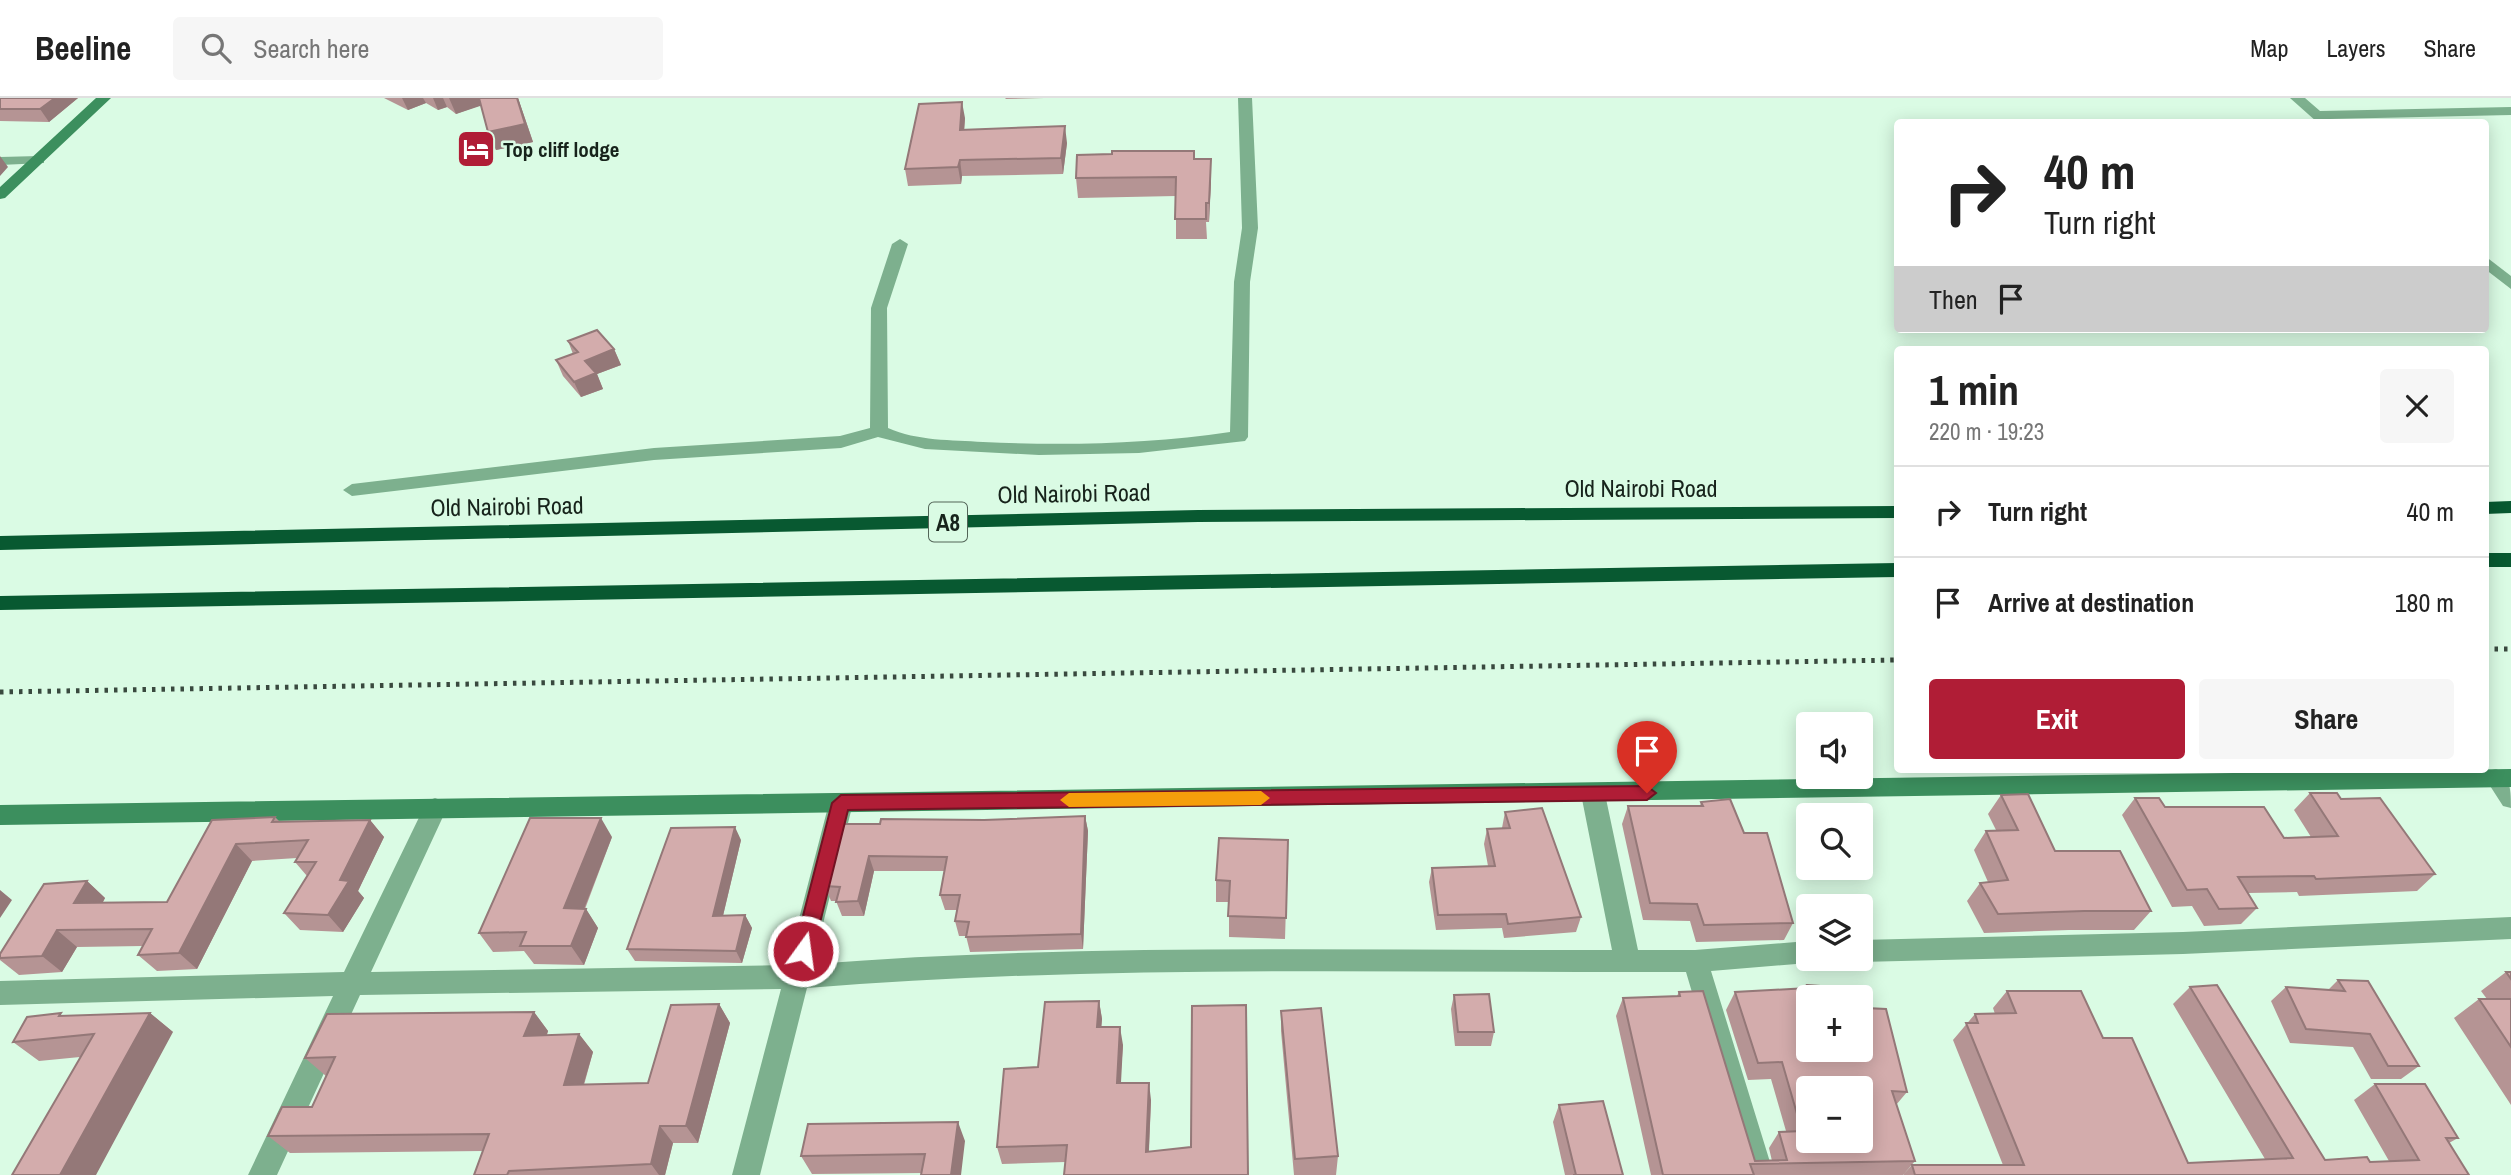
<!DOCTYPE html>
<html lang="en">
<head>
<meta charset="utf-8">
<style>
  :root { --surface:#fff; --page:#f6f6f6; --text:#222; --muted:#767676; --line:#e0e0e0; --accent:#b01d36 }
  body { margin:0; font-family:"Archivo Narrow",sans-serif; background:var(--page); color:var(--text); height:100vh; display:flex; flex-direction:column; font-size:26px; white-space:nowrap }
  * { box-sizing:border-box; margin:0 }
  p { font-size:23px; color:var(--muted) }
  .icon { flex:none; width:38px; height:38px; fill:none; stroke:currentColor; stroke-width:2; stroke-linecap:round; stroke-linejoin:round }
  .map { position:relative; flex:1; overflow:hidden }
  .drawer { position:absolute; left:1894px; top:248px; width:595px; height:427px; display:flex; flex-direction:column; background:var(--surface); border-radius:7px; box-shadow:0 4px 18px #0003 }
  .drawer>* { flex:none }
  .guide { position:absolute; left:1894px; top:21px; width:595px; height:214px; border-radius:7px; box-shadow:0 4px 18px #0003; background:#fff; color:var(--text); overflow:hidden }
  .fabs { position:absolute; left:1796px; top:614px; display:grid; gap:14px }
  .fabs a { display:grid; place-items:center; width:77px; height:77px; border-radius:7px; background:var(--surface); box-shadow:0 4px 18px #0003; font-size:35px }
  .pin { position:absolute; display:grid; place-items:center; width:60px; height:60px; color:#fff; margin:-72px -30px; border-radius:50% 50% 50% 0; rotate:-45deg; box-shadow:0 0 7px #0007 }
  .pin .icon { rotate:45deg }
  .me { position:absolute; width:77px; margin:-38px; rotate:14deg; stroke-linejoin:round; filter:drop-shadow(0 0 5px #0008) }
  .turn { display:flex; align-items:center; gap:24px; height:147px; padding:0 35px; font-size:32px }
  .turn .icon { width:91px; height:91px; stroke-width:2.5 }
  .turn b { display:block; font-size:49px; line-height:60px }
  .then { display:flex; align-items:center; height:66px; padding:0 35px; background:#0003; gap:14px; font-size:26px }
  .round { display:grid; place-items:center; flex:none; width:74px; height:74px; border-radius:7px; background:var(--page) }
  .head { display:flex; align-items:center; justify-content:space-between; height:119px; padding:0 35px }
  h1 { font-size:42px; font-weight:700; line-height:52px }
  .button { display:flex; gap:14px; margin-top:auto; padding:14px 35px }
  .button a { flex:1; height:80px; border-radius:7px; background:var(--accent); color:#fff; font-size:28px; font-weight:700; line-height:80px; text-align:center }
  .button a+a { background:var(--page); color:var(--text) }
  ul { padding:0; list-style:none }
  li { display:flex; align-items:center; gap:21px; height:91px; padding:0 35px; border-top:2px solid var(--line) }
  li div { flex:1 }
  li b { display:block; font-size:26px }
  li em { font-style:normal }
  header { display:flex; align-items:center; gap:42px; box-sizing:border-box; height:98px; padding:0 35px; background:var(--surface); border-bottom:2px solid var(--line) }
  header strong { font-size:33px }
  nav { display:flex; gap:38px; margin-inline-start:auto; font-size:24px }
  .search { width:490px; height:63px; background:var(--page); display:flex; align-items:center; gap:18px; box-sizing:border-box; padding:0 24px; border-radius:7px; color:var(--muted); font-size:26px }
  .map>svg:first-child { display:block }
</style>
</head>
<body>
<header>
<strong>Beeline</strong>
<div class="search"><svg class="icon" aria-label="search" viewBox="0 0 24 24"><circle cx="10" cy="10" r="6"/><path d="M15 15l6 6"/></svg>Search here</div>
<nav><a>Map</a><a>Layers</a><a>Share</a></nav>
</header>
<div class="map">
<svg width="2511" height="1077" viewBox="0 0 2511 1077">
  <rect width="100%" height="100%" fill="#dafbe4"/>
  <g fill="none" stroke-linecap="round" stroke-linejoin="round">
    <path fill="#7db08e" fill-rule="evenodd" d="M 1238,0 L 1252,0 L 1258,130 L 1250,184 L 1248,339 L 1245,343 L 1139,355 L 1039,357 L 925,351 L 878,339 L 841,350 L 654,362 L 352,398 L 343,392 L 352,386 L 654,350 L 840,338 L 870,330 L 871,210 L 892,146 L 900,141 L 908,146 L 887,210 L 888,330 C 917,343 952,342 983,344 C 1066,348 1148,346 1230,334 L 1234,184 L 1242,130 Z
      M 2290,0 L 2305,0 L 2320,13 L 2511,9 L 2511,17 L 2330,21 L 2332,24 L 2317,24 Z
      M 39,58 L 44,59 L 44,65 L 0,67 L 0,59 Z
      M 2485,158 L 2511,178 L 2511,191 L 2485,171 Z
      M 2496,671 C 2511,677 2511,694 2511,710 L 2503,708 L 2485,680 L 2488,673 Z
      M 1593,687 L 1601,689 L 1605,696 L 1638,852 L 1695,852 L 1808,843 L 1808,861 L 1817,861 L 1808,865 L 1711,873 L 1774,1077 L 1746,1077 L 1686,874 C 1393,875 1099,866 807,890 L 760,1077 L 732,1077 L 781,891 L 360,897 L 277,1077 L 248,1077 L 333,898 L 0,907 L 0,883 L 344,874 L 427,703 L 435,700 L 443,703 L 447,710 L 371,874 L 787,867 L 829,705 L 833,698 L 841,696 L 849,698 L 853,705 L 813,866 C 1078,845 1346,853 1612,852 L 1581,696 L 1585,689 Z
      M 2511,819 L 2511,841 L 2183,856 L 1860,864 L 1851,861 L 1860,861 L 1860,842 L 2183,834 Z"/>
    <path fill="#3c8f5e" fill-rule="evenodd" d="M 96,0 L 111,0 L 5,100 L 0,101 L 0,89 Z
      M 2511,671 L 2511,689 L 0,727 L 0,707 Z"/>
    <path fill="#085931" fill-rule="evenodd" d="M 2511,403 L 2511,415 L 2485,416 L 2485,404 Z
      M 1897,408 L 1897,420 L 1198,424 L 0,452 L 0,438 L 1198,412 Z
      M 2485,455 L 2511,455 L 2511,469 L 2485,469 Z
      M 1897,465 L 1897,479 L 0,512 L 0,498 Z"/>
    <path stroke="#39493e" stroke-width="5" stroke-dasharray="3.5 6" stroke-linecap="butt" d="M 2485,551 L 2511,551
      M 0,594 L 1897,562"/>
  </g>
  <path fill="#b59494" d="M 0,0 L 78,0 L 49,24 L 0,23 Z
    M 384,0 L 518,0 L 533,44 L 496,52 L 488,34 L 481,7 L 456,16 L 447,9 L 438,12 L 426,5 L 408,12 Z
    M 1005,0 L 1044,0 L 1006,1 Z
    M 965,20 L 964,32 L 1067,45 L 1063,76 L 962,78 L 961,86 L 908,88 L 905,71 Z
    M 1194,61 L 1211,61 L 1211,80 L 1209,124 L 1206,124 L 1207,141 L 1176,141 L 1176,98 L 1078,100 L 1076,80 Z
    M 568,243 L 614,251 L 621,267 L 597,276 L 603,291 L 581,299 L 563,278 L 556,262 L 573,256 Z
    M 2310,695 L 2341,701 L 2435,776 L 2417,793 L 2299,798 L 2297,794 L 2248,795 L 2257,810 L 2241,826 L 2204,828 L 2192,808 L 2172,809 L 2122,717 L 2135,700 L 2165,709 L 2284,740 L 2311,739 L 2294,712 Z
    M 2001,697 L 2055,753 L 2151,813 L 2134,832 L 2069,832 L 1984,835 L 1967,803 L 1980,785 L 1988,784 L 1974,752 L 1986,733 L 1996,732 L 1988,716 Z
    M 1701,704 L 1744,735 L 1793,825 L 1784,842 L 1696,844 L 1690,823 L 1643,822 L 1622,726 L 1628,708 L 1700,708 Z
    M 1505,714 L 1581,819 L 1576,834 L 1504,840 L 1502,830 L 1436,832 L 1429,784 L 1432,770 L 1488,768 L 1484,746 L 1487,731 L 1502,730 Z
    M 1085,718 L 1088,733 L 1083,851 L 970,854 L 966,838 L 959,838 L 955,823 L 957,812 L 945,812 L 940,797 L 945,773 L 874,773 L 864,818 L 842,818 L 836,803 L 831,803 L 825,788 L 880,726 Z
    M 275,719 L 279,723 L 370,722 L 384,739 L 358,793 L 364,800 L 343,834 L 300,832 L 284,815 L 307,778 L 295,764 L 297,760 L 252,763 L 197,871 L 157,873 L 138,857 L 143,848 L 77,849 L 62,874 L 19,877 L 0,862 L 0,856 L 87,783 L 105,800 L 103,804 L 167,804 L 212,722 Z
    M 612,739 L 585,811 L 586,811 L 598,830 L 584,867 L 534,866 L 524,853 L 493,854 L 479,835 Z
    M 741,742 L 723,818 L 745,817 L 752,830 L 742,865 L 635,863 L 627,851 Z
    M 1288,742 L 1285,841 L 1229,839 L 1229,804 L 1216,804 L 1216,782 Z
    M 2506,874 L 2511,874 L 2511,1007 L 2454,920 L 2479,901 L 2487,901 L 2481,893 Z
    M 2338,882 L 2419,968 L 2401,981 L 2371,981 L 2353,949 L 2290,945 L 2271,903 L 2286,889 L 2328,892 Z
    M 1807,887 L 1866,910 L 1907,994 L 1896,1007 L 1915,1063 L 1903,1077 L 1651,1077 L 1616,918 L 1623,900 L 1677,898 L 1679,894 L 1755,1063 L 1772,1063 L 1769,1050 L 1779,1034 L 1786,1033 L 1771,981 L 1748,982 L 1726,912 L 1735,894 L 1805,890 Z
    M 2190,889 L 2325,1062 L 2370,1064 L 2389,1063 L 2354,1002 L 2375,986 L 2458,1040 L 2449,1045 L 2469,1077 L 1903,1077 L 1912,1067 L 2003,1067 L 1953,942 L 1975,916 L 1995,916 L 1993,910 L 2007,893 L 2103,940 L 2188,1065 L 2265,1061 L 2173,906 Z
    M 1454,897 L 1494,934 L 1491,948 L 1455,948 L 1451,911 Z
    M 1099,903 L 1102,921 L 1101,929 L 1123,947 L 1120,985 L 1151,1002 L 1149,1053 L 1248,1077 L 1065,1064 L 1002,1066 L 997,1049 L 1038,969 Z
    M 719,906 L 730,925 L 698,1045 L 673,1045 L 665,1077 L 474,1077 L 483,1053 L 290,1055 L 268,1038 L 312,1009 L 326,978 L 305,960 L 534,914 L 548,933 L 547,937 L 579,936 L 593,954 L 584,987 L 648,985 Z
    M 1281,913 L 1338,1058 L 1336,1077 L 1294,1077 L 1281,933 Z
    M 150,915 L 173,934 L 80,959 L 39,963 L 13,944 L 64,918 Z
    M 1559,1007 L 1623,1077 L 1565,1077 L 1553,1024 Z
    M 965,1043 L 922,1075 L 812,1076 L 801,1058 Z"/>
  <path fill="#947878" d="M 55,0 L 78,0 L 49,24 L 40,11 Z
    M 402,0 L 423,0 L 426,5 L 408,12 Z
    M 433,0 L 443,0 L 447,9 L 438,12 Z
    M 449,0 L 480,0 L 483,7 L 456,16 Z
    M 517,0 L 518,0 L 533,44 L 496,52 L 488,34 Z
    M 962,4 L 965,20 L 963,49 L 960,32 Z
    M 1065,28 L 1067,45 L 1063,76 L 1061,60 Z
    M 0,58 L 8,69 L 0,78 Z
    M 1211,61 L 1211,80 L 1209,124 L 1209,105 Z
    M 960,62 L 962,78 L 961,86 L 958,69 Z
    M 614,251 L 621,267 L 597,276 L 603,291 L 581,299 L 574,284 L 585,263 Z
    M 1085,718 L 1088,733 L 1083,851 L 1081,836 Z
    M 601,720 L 612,739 L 577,829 L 564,810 Z
    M 370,722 L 384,739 L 358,793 L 364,800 L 343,834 L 328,817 L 340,782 Z
    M 735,729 L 741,742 L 720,830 L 713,818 Z
    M 236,746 L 252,763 L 197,871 L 179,855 Z
    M 869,758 L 874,773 L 864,818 L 858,803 Z
    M 87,783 L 105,800 L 93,822 L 74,805 Z
    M 0,792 L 12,802 L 0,820 Z
    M 586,811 L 598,830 L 584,867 L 571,848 Z
    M 745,817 L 752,830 L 742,865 L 736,853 Z
    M 57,832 L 77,849 L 62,874 L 42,858 Z
    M 1099,903 L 1102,921 L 1100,947 L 1097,929 Z
    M 719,906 L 730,925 L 698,1045 L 686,1028 Z
    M 534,914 L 548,933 L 539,957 L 524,938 Z
    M 150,915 L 173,934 L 96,1077 L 60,1077 Z
    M 1120,929 L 1123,947 L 1120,1003 L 1117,985 Z
    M 579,936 L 593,954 L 578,1005 L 564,987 Z
    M 1149,985 L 1151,1002 L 1148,1070 L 1146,1054 Z
    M 958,1024 L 965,1043 L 961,1077 L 951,1077 Z
    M 660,1028 L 673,1045 L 665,1077 L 659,1077 L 651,1066 Z"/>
  <path fill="#d3acac" stroke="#947878" stroke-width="2" fill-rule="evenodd" d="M 0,0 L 55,0 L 40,11 L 0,11 Z
    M 479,0 L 517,0 L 525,26 L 488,34 Z
    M 962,4 L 960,32 L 1065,28 L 1061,60 L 960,62 L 958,69 L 905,71 L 919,6 Z
    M 1112,53 L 1194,53 L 1194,61 L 1211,61 L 1209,105 L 1206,105 L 1206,121 L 1175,121 L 1176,79 L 1076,80 L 1077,57 L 1112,56 Z
    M 597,232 L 614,251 L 585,263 L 596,275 L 574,284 L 556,262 L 578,254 L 568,243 Z
    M 2310,695 L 2337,695 L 2341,701 L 2380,700 L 2435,776 L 2316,781 L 2314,778 L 2238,779 L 2257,810 L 2219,811 L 2207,791 L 2187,792 L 2135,700 L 2159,700 L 2165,709 L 2264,709 L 2284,740 L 2338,738 Z
    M 2028,696 L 2055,753 L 2120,753 L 2151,813 L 2084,813 L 1998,816 L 1980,785 L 2008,782 L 1986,733 L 2018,732 L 2001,697 Z
    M 1730,701 L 1744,735 L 1767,735 L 1793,825 L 1704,827 L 1697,806 L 1650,805 L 1628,708 L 1703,708 L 1701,704 Z
    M 1542,710 L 1581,819 L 1508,826 L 1506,816 L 1438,817 L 1432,770 L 1495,768 L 1487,731 L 1510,730 L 1505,714 Z
    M 1085,718 L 1081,836 L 966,839 L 969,824 L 955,823 L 960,797 L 940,797 L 947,759 L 869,758 L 858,803 L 836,804 L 840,789 L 825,788 L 841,726 L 880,726 L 881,721 L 984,722 Z
    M 275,719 L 272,724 L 370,722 L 340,782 L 349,783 L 328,817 L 284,815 L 316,764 L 295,764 L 308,742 L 236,746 L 179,855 L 138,857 L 152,831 L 57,832 L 42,858 L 0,860 L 0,856 L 44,786 L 87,783 L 74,805 L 167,804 L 212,722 Z
    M 530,720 L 601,720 L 564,810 L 586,811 L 571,848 L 520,848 L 526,834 L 479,835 Z
    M 735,729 L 713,818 L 745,817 L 736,853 L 627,851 L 671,730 Z
    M 1219,740 L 1288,742 L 1286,820 L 1228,818 L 1230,783 L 1216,782 Z
    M 2506,874 L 2511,874 L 2511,881 Z
    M 2338,882 L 2368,883 L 2419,968 L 2388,968 L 2370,936 L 2306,931 L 2286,889 L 2345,893 Z
    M 1807,887 L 1861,891 L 1866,910 L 1886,911 L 1907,994 L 1892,993 L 1915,1063 L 1750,1066 L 1754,1077 L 1663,1077 L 1623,900 L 1680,898 L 1679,894 L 1703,893 L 1755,1063 L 1787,1062 L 1779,1034 L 1802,1033 L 1782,964 L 1758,965 L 1735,894 L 1808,890 ZM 1808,900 L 1860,900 L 1860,952 L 1808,952 ZM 1808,990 L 1860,990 L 1860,1043 L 1808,1043 Z
    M 2217,887 L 2325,1062 L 2367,1059 L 2370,1064 L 2419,1062 L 2375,986 L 2425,986 L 2458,1040 L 2446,1040 L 2469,1077 L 1915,1077 L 1912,1067 L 2024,1067 L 1966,925 L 1978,925 L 1975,916 L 2016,915 L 2007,893 L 2081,893 L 2103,940 L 2132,940 L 2188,1065 L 2293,1060 L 2190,889 Z
    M 1489,896 L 1494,934 L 1458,934 L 1454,897 Z
    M 2479,901 L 2511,901 L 2511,949 Z
    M 1099,903 L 1097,929 L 1120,929 L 1117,985 L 1149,985 L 1146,1054 L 1191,1049 L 1192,908 L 1246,907 L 1248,1077 L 1064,1077 L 1067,1047 L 997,1049 L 1004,971 L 1038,969 L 1045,904 Z
    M 719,906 L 686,1028 L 660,1028 L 651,1066 L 509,1073 L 507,1077 L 474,1077 L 489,1036 L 268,1038 L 282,1009 L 312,1009 L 335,959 L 305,960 L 327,916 L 534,914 L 524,938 L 579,936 L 564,987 L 648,985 L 671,907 Z
    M 1321,910 L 1338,1058 L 1295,1061 L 1281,913 Z
    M 61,915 L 59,918 L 150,915 L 60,1077 L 12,1077 L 94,936 L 13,944 L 27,919 Z
    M 1603,1003 L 1623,1077 L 1573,1077 L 1576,1077 L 1559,1007 Z
    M 958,1024 L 951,1077 L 921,1077 L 925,1056 L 801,1058 L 808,1026 Z"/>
  <path fill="#b01d36" stroke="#721323" stroke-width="2" d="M 1647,688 L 1656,695 L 1647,702 L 848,712 L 813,853 L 810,859 L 803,862 L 797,859 L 794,853 L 832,705 L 841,697 Z"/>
  <path fill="#f59e0b" d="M 1261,693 L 1270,700 L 1261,707 L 1069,709 L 1060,702 L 1069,695 Z"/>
  <defs>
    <g id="hotel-square" transform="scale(2.0125)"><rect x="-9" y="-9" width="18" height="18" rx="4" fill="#b01d36" stroke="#dafbe4"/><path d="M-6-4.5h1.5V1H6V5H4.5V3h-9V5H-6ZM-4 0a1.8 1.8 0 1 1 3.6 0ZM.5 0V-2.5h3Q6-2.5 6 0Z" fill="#fff"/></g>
  </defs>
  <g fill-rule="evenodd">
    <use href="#hotel-square" x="476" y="51"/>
  </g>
  <g text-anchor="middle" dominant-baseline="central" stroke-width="5" stroke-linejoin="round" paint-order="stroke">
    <g font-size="21" font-weight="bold" fill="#17231b" stroke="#dafbe4" text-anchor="start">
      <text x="503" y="51">Top cliff lodge</text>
    </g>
    <rect fill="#dafbe4" stroke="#526457" stroke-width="2" x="929" y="404.5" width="38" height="39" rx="5"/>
    <g font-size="23" font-weight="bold" fill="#17231b">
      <text x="948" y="424">A8</text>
    </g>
    <g font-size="24" fill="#17231b" stroke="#dafbe4">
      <text x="1641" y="390">Old Nairobi Road</text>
      <text transform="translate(1074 395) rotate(-1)">Old Nairobi Road</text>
      <text transform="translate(507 408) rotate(-1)">Old Nairobi Road</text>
    </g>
  </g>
</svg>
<div class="fabs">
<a><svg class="icon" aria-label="sound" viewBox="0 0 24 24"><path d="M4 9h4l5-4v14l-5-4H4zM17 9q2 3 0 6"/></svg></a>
<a><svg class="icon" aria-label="search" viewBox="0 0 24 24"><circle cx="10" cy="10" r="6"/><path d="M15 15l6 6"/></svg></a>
<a><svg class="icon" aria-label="layers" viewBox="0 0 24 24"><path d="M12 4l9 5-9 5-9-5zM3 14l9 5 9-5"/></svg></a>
<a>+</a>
<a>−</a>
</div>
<div class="pin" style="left:1647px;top:695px;background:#d93025"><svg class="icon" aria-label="arrive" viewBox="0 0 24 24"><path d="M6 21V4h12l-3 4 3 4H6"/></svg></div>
<svg class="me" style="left:803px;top:853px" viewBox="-20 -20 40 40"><circle r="17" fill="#b01d36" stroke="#fff" stroke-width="3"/><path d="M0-11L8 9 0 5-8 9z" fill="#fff"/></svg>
<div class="guide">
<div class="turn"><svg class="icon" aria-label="right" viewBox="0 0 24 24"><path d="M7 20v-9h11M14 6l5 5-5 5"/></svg><div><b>40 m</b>Turn right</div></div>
<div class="then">Then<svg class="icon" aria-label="arrive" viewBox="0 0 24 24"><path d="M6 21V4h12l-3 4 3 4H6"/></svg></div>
</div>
<section class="drawer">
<div class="head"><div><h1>1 min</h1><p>220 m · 19:23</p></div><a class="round"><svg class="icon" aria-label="close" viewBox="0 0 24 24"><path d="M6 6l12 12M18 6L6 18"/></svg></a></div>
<ul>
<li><svg class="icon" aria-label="right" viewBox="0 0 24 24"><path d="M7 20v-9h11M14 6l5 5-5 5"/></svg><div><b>Turn right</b></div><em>40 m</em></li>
<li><svg class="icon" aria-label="arrive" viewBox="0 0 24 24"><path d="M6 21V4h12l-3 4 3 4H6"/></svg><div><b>Arrive at destination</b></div><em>180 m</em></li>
</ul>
<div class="button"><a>Exit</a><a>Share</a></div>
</section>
</div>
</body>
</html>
